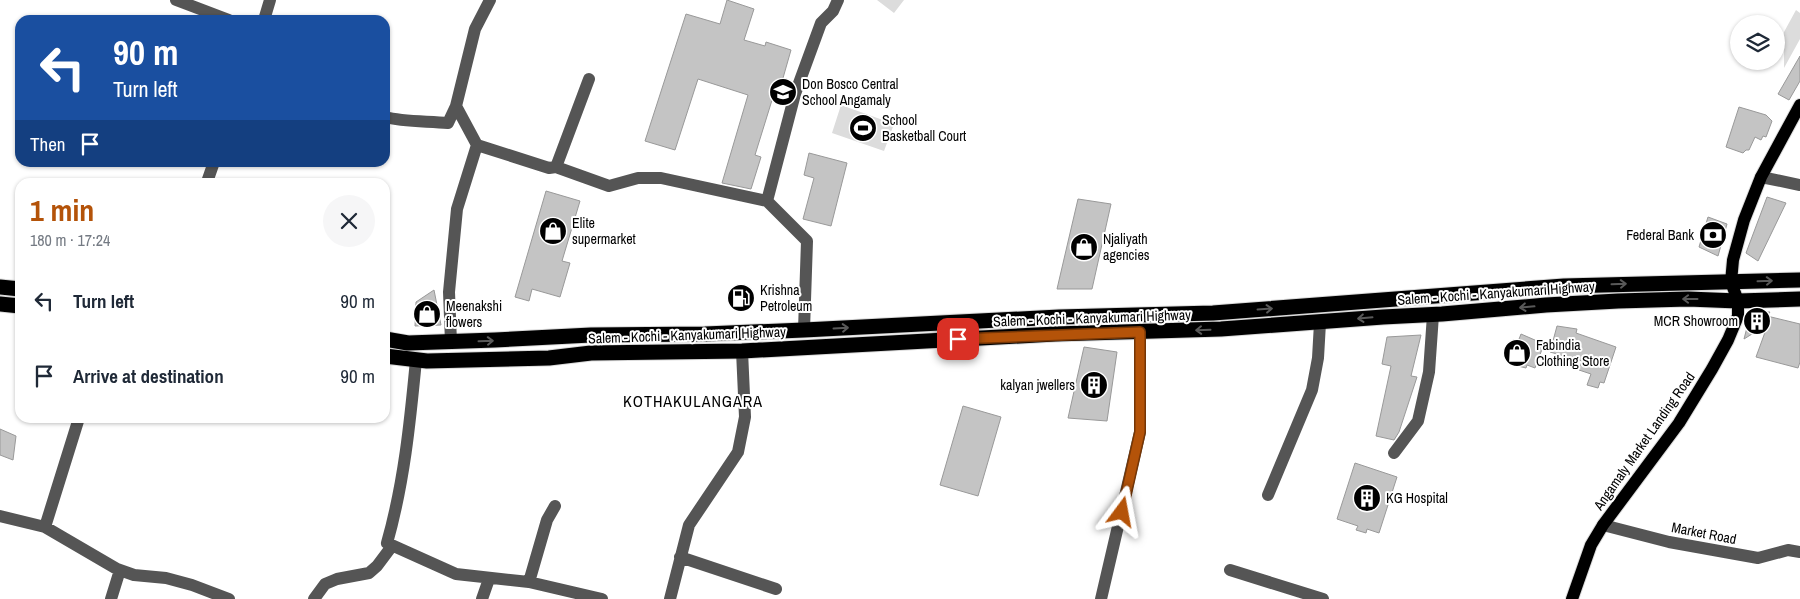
<!DOCTYPE html>
<html lang="en">
<head>
<meta charset="utf-8">
<style>
  :root { --surface:#fff; --page:#f6f6f7; --text:#1f2937; --muted:#747a83; --accent:#b45309 }
  body { margin:0; font-family:"Archivo Narrow",sans-serif; background:var(--page); color:var(--text); height:100vh; display:flex; flex-direction:column; font-size:19px; white-space:nowrap }
  * { box-sizing:border-box; margin:0 }
  p { font-size:16px; color:var(--muted) }
  .icon { flex:none; width:28px; height:28px; fill:none; stroke:currentColor; stroke-width:2; stroke-linecap:round; stroke-linejoin:round }
  .map { position:relative; flex:1; overflow:hidden }
  .side { position:absolute; left:15px; top:178px; width:375px; height:245px; display:flex; flex-direction:column; background:var(--surface); border-radius:15px; box-shadow:0 1px 4px #0004 }
  .side>* { flex:none }
  .hud { position:absolute; left:15px; top:15px; width:375px; height:152px; border-radius:15px; box-shadow:0 1px 4px #0004; background:#1a4fa0; color:#fff; overflow:hidden }
  .fabs { position:absolute; left:1730px; top:15px; display:grid; gap:10px }
  .fabs a { display:grid; place-items:center; width:55px; height:55px; border-radius:50%; background:var(--surface); box-shadow:0 1px 4px #0004; font-size:25px }
  .pin { position:absolute; display:grid; place-items:center; width:42px; height:42px; color:#fff; margin:-21px; border-radius:10px; box-shadow:0 2px 8px #0006 }
  .me { position:absolute; width:55px; margin:-28px; rotate:13deg; stroke-linejoin:round; filter:drop-shadow(0 0 4px #0008) }
  .turn { display:flex; align-items:center; gap:18px; height:105px; padding:0 15px; font-size:22px }
  .turn .icon { width:65px; height:65px; stroke-width:2.5 }
  .turn b { display:block; font-size:35px; line-height:42px }
  .then { display:flex; align-items:center; height:48px; padding:0 15px; background:#0003; gap:10px; font-size:19px }
  .round { display:grid; place-items:center; flex:none; width:52px; height:52px; border-radius:26px; background:var(--page) }
  .headline { display:flex; align-items:center; justify-content:space-between; height:85px; padding:0 15px }
  h1 { font-size:30px; font-weight:800; line-height:38px; color:var(--accent) }
  ul { padding:0; list-style:none }
  li { display:flex; align-items:center; gap:15px; height:75px; padding:0 15px }
  li div { flex:1 }
  li b { display:block; font-size:19px }
  li em { font-style:normal }
  .map>svg:first-child { display:block }
</style>
</head>
<body>
<div class="map">
<svg width="1800" height="599" viewBox="0 0 1800 599">
  <rect width="100%" height="100%" fill="#fff"/>
  <path fill="#dcdcdc" d="M 877,0 L 904,0 L 894,13 Z
    M 1796,10 L 1800,13 L 1800,39 L 1784,68 L 1784,32 Z
    M 841,105 L 894,124 L 884,151 L 832,133 Z"/>
  <path fill="#c4c4c4" stroke="#999" d="M 727,0 L 754,9 L 744,40 L 765,46 L 766,42 L 791,50 L 781,85 L 777,84 L 755,155 L 761,157 L 751,189 L 722,183 L 748,95 L 698,79 L 675,150 L 645,141 L 686,14 L 720,24 Z
    M 1800,56 L 1800,81 L 1789,100 L 1778,94 Z
    M 1739,107 L 1766,115 L 1772,121 L 1766,137 L 1763,136 L 1761,140 L 1755,137 L 1749,150 L 1746,150 L 1743,153 L 1726,147 Z
    M 809,153 L 847,163 L 831,226 L 803,219 L 814,178 L 804,175 Z
    M 546,191 L 580,201 L 562,261 L 570,263 L 560,297 L 532,289 L 529,301 L 515,297 Z
    M 1767,197 L 1786,203 L 1758,261 L 1746,253 Z
    M 1078,199 L 1111,204 L 1092,289 L 1057,289 Z
    M 1708,217 L 1727,224 L 1718,256 L 1699,247 Z
    M 434,290 L 441,325 L 415,326 L 416,302 Z
    M 1751,312 L 1770,312 L 1767,316 L 1800,324 L 1800,362 L 1798,368 L 1756,357 L 1768,324 L 1744,339 Z
    M 1557,326 L 1577,329 L 1576,333 L 1616,347 L 1604,383 L 1600,382 L 1598,388 L 1587,385 L 1591,374 L 1579,370 L 1582,361 L 1550,352 Z
    M 1521,334 L 1544,344 L 1535,368 L 1527,365 L 1526,368 L 1514,365 L 1517,359 L 1512,357 Z
    M 1421,335 L 1411,376 L 1417,377 L 1399,432 L 1394,440 L 1376,436 L 1391,366 L 1382,364 L 1387,337 Z
    M 1084,347 L 1117,352 L 1107,421 L 1068,418 Z
    M 963,406 L 1001,417 L 978,496 L 940,485 Z
    M 0,429 L 16,436 L 13,460 L 0,455 Z
    M 1355,463 L 1397,477 L 1379,533 L 1367,529 L 1366,533 L 1356,530 L 1358,526 L 1337,519 Z"/>
  <g fill="none" stroke-linecap="round" stroke-linejoin="round">
    <g stroke="#dbdbdb" stroke-width="14">
      <path id="major" d="M 1572,599 L 1591,545 L 1603,525 L 1679,423 L 1712,369 L 1728,340 L 1738,316 L 1738,301 L 1731,282 L 1733,260 L 1744,220 L 1761,177 L 1800,105"/>
    </g>
    <g stroke="#dbdbdb" stroke-width="17">
      <path id="highway" d="M 0,287 L 20,289
        M 0,304 L 20,306
        M 385,339 L 408,343 L 495,340 L 591,335 L 705,334 L 804,330 L 1059,317 L 1213,313 L 1564,286 L 1800,280
        M 385,356 L 427,361 L 549,358 L 591,353 L 742,351 L 1055,334 L 1221,329 L 1383,317 L 1442,314 L 1546,305 L 1618,301 L 1688,299 L 1738,301 L 1800,299"/>
    </g>
    <path stroke="#555" stroke-width="12" d="M 176,0 L 229,20
      M 264,20 L 270,0
      M 385,117 C 403,122 428,121 448,123 L 456,106
      M 477,145 L 549,168 L 556,167 L 609,186 L 638,178 L 661,178 L 767,201
      M 556,167 L 589,79
      M 1761,177 L 1800,185
      M 207,182 L 214,162
      M 804,330 L 807,241 L 767,201 L 795,94 L 821,23 L 833,11 L 838,0
      M 451,342 L 449,292 L 457,209 L 477,145 L 456,106 L 475,29 L 490,0
      M 416,360 C 410,423 404,483 387,543 L 456,574 L 529,582 L 602,599
      M 1394,453 L 1418,421 L 1429,372 L 1433,315
      M 1268,495 L 1312,390 L 1318,358 L 1320,323
      M 0,516 L 45,527 L 117,569 L 134,575 L 166,578 L 192,585 L 229,599
      M 1603,525 L 1669,542 L 1758,558 L 1788,550 L 1800,552
      M 45,527 L 79,418
      M 680,557 L 776,589
      M 1230,570 L 1323,599
      M 529,582 L 547,520 L 555,506
      M 111,599 L 120,570
      M 314,599 L 325,584 L 337,579 L 369,573 L 377,566 L 392,546
      M 482,599 L 489,579
      M 670,599 L 689,525 L 738,452 L 745,417 L 742,351
      M 1101,599 L 1140,432 L 1140,332"/>
    <use href="#major" stroke="#000" stroke-width="12"/>
    <use href="#highway" stroke="#000" stroke-width="15"/>
  </g>
  <defs><path id="oneway-shaft" d="M-6 0H5M1.5-3L5.5 0L1.5 3" fill="none" stroke-width="1.6" stroke-linecap="round" stroke-linejoin="round" transform="scale(1.25)"/></defs>
  <g stroke="#595959">
    <use href="#oneway-shaft" transform="translate(1765 281) rotate(-2)"/>
    <use href="#oneway-shaft" transform="translate(1619 284) rotate(-2)"/>
    <use href="#oneway-shaft" transform="translate(1690 299) rotate(-180)"/>
    <use href="#oneway-shaft" transform="translate(1527 307) rotate(175)"/>
    <use href="#oneway-shaft" transform="translate(1265 309) rotate(-4)"/>
    <use href="#oneway-shaft" transform="translate(1365 318) rotate(175)"/>
    <use href="#oneway-shaft" transform="translate(841 328) rotate(-3)"/>
    <use href="#oneway-shaft" transform="translate(1203 330) rotate(178)"/>
    <use href="#oneway-shaft" transform="translate(486 341) rotate(-2)"/>
  </g>
  <g fill="none" stroke-linecap="round" stroke-linejoin="round">
    <g stroke="#753606" stroke-width="12">
      <path id="route" d="M 958,339 L 1140,332 L 1140,432 L 1122,512"/>
    </g>
    <use href="#route" stroke="#b45309" stroke-width="9"/>
  </g>
  <defs>
    <g id="school-disc" transform="scale(1.4375)"><circle r="9.5" fill="#000" stroke="#fff"/><path d="M0-5L7-2L0 1L-7-2ZM-4 1L0 2.5L4 1V4Q0 6-4 4Z" fill="#fff"/></g>
    <g id="stadium-disc" transform="scale(1.4375)"><circle r="9.5" fill="#000" stroke="#fff"/><path d="M0-5a6.5 5 0 1 0 0 10a6.5 5 0 1 0 0-10ZM-3.5-1.8h7v3.6h-7Z" fill="#fff"/></g>
    <g id="shop-disc" transform="scale(1.4375)"><circle r="9.5" fill="#000" stroke="#fff"/><path d="M-5-2.5h2.3a2.7 3.5 0 0 1 5.4 0H5L5.5 6h-11ZM-1.5-2.5h3a1.5 2.3 0 0 0-3 0Z" fill="#fff"/></g>
    <g id="bank-disc" transform="scale(1.4375)"><circle r="9.5" fill="#000" stroke="#fff"/><path d="M-6-4H6V4H-6ZM0-2.3a2.3 2.3 0 1 0 0 4.6a2.3 2.3 0 1 0 0-4.6Z" fill="#fff"/></g>
    <g id="fuel-disc" transform="scale(1.4375)"><circle r="9.5" fill="#000" stroke="#fff"/><path d="M-5.5-6h7V0h2V4h1.3V-2.5L3-4.5l.8-.8L6-3V5H2.5V1h-1V6h-7ZM-4.2-4.7v3.2H.2V-4.7Z" fill="#fff"/></g>
    <g id="building-disc" transform="scale(1.4375)"><circle r="9.5" fill="#000" stroke="#fff"/><path d="M-4-6H4V6H1V3H-1V6H-4ZM-2.5-4.3h1.7v1.8h-1.7ZM.8-4.3h1.7v1.8H.8ZM-2.5-1h1.7V.8h-1.7ZM.8-1h1.7V.8H.8Z" fill="#fff"/></g>
  </defs>
  <g fill-rule="evenodd">
    <use href="#school-disc" x="783" y="92"/>
    <use href="#stadium-disc" x="863" y="128"/>
    <use href="#shop-disc" x="553" y="231"/>
    <use href="#bank-disc" x="1713" y="235"/>
    <use href="#shop-disc" x="1084" y="247"/>
    <use href="#fuel-disc" x="741" y="298"/>
    <use href="#shop-disc" x="427" y="314"/>
    <use href="#building-disc" x="1757" y="321"/>
    <use href="#shop-disc" x="1517" y="353"/>
    <use href="#building-disc" x="1094" y="385"/>
    <use href="#building-disc" x="1367" y="498"/>
  </g>
  <g text-anchor="middle" dominant-baseline="central" stroke-width="4" stroke-linejoin="round" paint-order="stroke">
    <g font-size="14" fill="#000" stroke="#fff" text-anchor="start">
      <text x="802" y="84">Don Bosco Central<tspan x="802" dy="16">School Angamaly</tspan></text>
      <text x="882" y="120">School<tspan x="882" dy="16">Basketball Court</tspan></text>
      <text x="572" y="223">Elite<tspan x="572" dy="16">supermarket</tspan></text>
      <text x="1694" y="235" text-anchor="end">Federal Bank</text>
      <text x="1103" y="239">Njaliyath<tspan x="1103" dy="16">agencies</tspan></text>
      <text x="760" y="290">Krishna<tspan x="760" dy="16">Petroleum</tspan></text>
      <text x="446" y="306">Meenakshi<tspan x="446" dy="16">flowers</tspan></text>
      <text x="1738" y="321" text-anchor="end">MCR Showroom</text>
      <text x="1536" y="345">Fabindia<tspan x="1536" dy="16">Clothing Store</tspan></text>
      <text x="1075" y="385" text-anchor="end">kalyan jwellers</text>
      <text x="1386" y="498">KG Hospital</text>
    </g>
    <g font-size="14" fill="#000" stroke="#fff">
      <text transform="translate(1496 293) rotate(-4)">Salem - Kochi - Kanyakumari Highway</text>
      <text transform="translate(1092 318) rotate(-2)">Salem - Kochi - Kanyakumari Highway</text>
      <text transform="translate(687 335) rotate(-2)">Salem - Kochi - Kanyakumari Highway</text>
      <text transform="translate(1644 441) rotate(-55)">Angamaly Market Landing Road</text>
      <text transform="translate(1704 533) rotate(11)">Market Road</text>
    </g>
    <g font-size="16" letter-spacing="1" fill="#000" stroke="#fff">
      <text x="693" y="401">KOTHAKULANGARA</text>
    </g>
  </g>
</svg>
<div class="fabs">
<a><svg class="icon" aria-label="layers" viewBox="0 0 24 24"><path d="M12 4l9 5-9 5-9-5zM3 14l9 5 9-5"/></svg></a>
</div>
<div class="pin" style="left:958px;top:339px;background:#d93025"><svg class="icon" aria-label="arrive" viewBox="0 0 24 24"><path d="M6 21V4h12l-3 4 3 4H6"/></svg></div>
<svg class="me" style="left:1122px;top:512px" viewBox="-20 -20 40 40"><path d="M0-17L14 15 0 8-14 15z" fill="#b45309" stroke="#fff" stroke-width="4"/></svg>
<div class="hud">
<div class="turn"><svg class="icon" aria-label="left" viewBox="0 0 24 24"><path d="M17 20v-9H6M10 6l-5 5 5 5"/></svg><div><b>90 m</b>Turn left</div></div>
<div class="then">Then<svg class="icon" aria-label="arrive" viewBox="0 0 24 24"><path d="M6 21V4h12l-3 4 3 4H6"/></svg></div>
</div>
<section class="side">
<div class="headline"><div><h1>1 min</h1><p>180 m · 17:24</p></div><a class="round"><svg class="icon" aria-label="close" viewBox="0 0 24 24"><path d="M6 6l12 12M18 6L6 18"/></svg></a></div>
<ul>
<li><svg class="icon" aria-label="left" viewBox="0 0 24 24"><path d="M17 20v-9H6M10 6l-5 5 5 5"/></svg><div><b>Turn left</b></div><em>90 m</em></li>
<li><svg class="icon" aria-label="arrive" viewBox="0 0 24 24"><path d="M6 21V4h12l-3 4 3 4H6"/></svg><div><b>Arrive at destination</b></div><em>90 m</em></li>
</ul>
</section>
</div>
</body>
</html>
